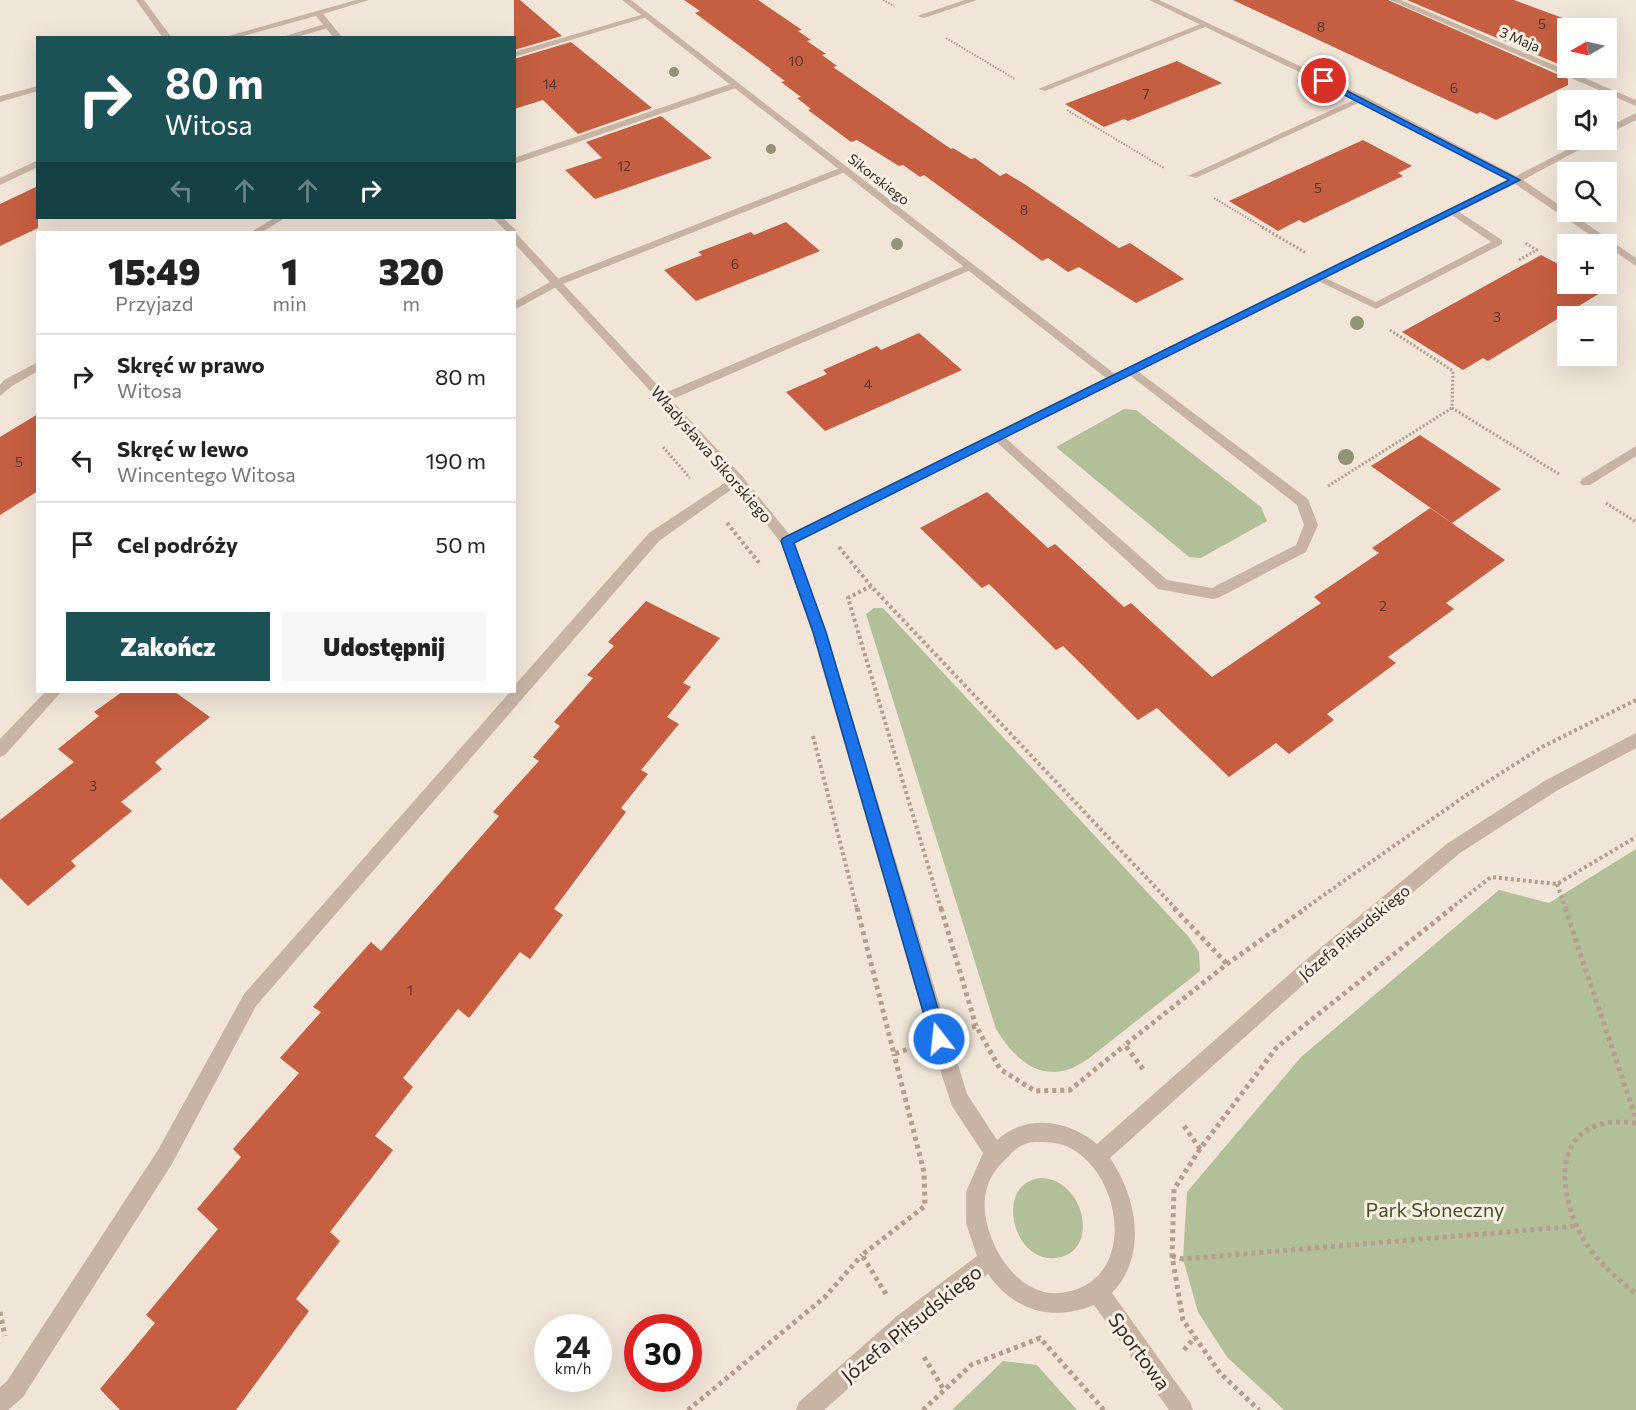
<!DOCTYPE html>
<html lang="pl">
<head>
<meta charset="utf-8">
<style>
  :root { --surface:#fff; --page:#f6f6f6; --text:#222; --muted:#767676; --line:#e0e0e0; --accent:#1c5255 }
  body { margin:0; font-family:Commissioner,sans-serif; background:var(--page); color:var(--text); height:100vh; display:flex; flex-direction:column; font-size:22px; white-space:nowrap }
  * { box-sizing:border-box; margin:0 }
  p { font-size:20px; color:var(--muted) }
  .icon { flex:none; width:33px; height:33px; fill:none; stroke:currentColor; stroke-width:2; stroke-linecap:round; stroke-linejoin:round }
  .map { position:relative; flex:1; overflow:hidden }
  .side { position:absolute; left:36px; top:231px; width:480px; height:462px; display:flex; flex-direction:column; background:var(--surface); border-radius:0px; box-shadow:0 6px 24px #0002 }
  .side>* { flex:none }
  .banner { position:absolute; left:36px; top:36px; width:480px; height:183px; border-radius:0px; box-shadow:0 6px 24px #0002; background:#1c5255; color:#fff; overflow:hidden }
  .needle { width:39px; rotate:261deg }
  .controls { position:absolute; left:1557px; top:18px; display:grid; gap:12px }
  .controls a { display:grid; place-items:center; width:60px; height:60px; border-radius:0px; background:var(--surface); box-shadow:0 6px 24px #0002; font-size:30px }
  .speed { position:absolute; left:534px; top:1314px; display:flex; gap:12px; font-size:30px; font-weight:700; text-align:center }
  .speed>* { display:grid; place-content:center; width:78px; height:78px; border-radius:50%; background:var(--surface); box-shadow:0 6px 24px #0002; line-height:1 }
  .speed small { font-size:15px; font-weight:400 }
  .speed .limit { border:9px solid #d22; background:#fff; color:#111 }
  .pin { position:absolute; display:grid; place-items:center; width:51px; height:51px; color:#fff; margin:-26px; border:3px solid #fff; border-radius:50%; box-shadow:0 2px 6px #0007 }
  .me { position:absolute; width:66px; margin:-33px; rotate:344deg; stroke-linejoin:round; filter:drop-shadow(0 0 4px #0008) }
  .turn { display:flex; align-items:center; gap:21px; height:126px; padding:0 30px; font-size:27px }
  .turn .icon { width:78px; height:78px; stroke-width:2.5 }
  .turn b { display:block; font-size:42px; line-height:51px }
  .lanes { display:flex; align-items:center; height:57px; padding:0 30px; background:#0003; justify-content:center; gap:30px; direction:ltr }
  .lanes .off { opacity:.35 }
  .eta { display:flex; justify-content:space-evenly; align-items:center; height:102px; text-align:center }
  .eta b { font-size:36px; font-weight:800; line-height:42px }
  .action { display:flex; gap:12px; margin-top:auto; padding:12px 30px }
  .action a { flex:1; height:69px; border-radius:0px; background:var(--accent); color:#fff; font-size:24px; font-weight:800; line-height:69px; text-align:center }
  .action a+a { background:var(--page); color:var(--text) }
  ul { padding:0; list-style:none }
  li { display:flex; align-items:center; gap:18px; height:84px; padding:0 30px; border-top:2px solid var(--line) }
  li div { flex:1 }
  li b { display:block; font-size:22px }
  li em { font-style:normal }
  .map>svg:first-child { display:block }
</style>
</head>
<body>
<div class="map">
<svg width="1636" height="1410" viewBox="0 0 1636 1410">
  <rect width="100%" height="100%" fill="#f1e5d8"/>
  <path fill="#b3bf98" d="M 1124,409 L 1136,410 L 1261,507 L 1267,521 L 1201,558 L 1189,557 L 1056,447 Z
    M 874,608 L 883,608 L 1188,936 L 1199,952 L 1200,971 L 1088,1059 C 1081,1063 1074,1068 1067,1070 C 1034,1079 1011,1054 996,1029 L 866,614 Z
    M 1636,849 L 1636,1410 L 1284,1410 L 1227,1357 L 1198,1312 L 1183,1259 L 1187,1192 L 1301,1057 L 1499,890 L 1549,903 Z
    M 1042,1178 C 1085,1180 1101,1252 1056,1258 C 1012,1264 993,1181 1042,1178 Z
    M 1003,1361 L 1037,1365 L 1077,1410 L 952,1410 Z"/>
  <path fill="#c65f41" d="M 514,0 L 520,0 L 562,36 L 514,50 Z
    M 684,0 L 758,0 L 802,30 L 798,31 L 811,40 L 807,41 L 826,54 L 822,55 L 837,66 L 833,67 L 951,149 L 953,148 L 971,159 L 975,158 L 1000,176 L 1006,173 L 1026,185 L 1119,248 L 1130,243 L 1184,279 L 1136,303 L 1079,267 L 1068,272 L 1048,258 L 1042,261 L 924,175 L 920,177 L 903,165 L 899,166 L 857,140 L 851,142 L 808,110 L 811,109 L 797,98 L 801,97 L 781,82 L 785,81 L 770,70 L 772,70 L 695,13 L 700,11 Z
    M 1233,0 L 1388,0 L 1568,79 L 1568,85 L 1496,120 L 1480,112 L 1477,114 Z
    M 1407,0 L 1514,0 L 1568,20 L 1568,68 Z
    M 571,42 L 587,55 L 652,108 L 578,134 L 543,100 L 514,109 L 514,59 Z
    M 1177,61 L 1222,83 L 1128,121 L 1124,119 L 1104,127 L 1065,104 Z
    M 661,116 L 712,158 L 595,199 L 565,170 L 602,158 L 586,142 Z
    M 1363,140 L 1412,166 L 1398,173 L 1403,176 L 1304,223 L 1299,220 L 1278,231 L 1229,201 Z
    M 38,186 L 38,228 L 0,246 L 0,204 Z
    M 786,222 L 820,251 L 696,301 L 664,270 L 702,255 L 698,252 L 751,232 L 754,235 Z
    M 1541,255 L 1568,269 L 1568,284 L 1615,284 L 1488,361 L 1483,358 L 1463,370 L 1402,332 Z
    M 919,333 L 962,370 L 825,431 L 786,392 L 827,374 L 823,370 L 877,346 L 881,350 Z
    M 38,414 L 38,491 L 0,515 L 0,437 Z
    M 1420,435 L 1501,489 L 1452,523 L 1371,466 Z
    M 987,492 L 1048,548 L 1055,544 L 1124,607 L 1131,603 L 1212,677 L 1321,603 L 1314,597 L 1379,553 L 1372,548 L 1430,508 L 1505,560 L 1446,603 L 1454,609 L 1388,657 L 1396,663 L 1327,714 L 1334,720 L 1289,754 L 1276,743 L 1229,777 L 1157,708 L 1138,720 L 1063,646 L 1056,650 L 989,584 L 982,588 L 920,528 Z
    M 646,601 L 720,638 L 683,683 L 691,687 L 667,717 L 679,724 L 641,770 L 648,774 L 621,808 L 626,812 L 554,909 L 563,915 L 530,959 L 520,952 L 469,1018 L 458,1009 L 403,1078 L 413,1087 L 375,1136 L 393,1150 L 330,1232 L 340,1241 L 296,1299 L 309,1311 L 236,1410 L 120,1410 L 100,1389 L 155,1323 L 146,1315 L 218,1229 L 197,1209 L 241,1157 L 233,1149 L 299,1073 L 280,1058 L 321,1012 L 313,1007 L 371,942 L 381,951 L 499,816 L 493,812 L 539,761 L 533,757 L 560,726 L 554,722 L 593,678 L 587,675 L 614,646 L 608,642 Z
    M 122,692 L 175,692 L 210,717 L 155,762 L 162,769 L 121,802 L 132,811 L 71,861 L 76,866 L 28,906 L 0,878 L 0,820 L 74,762 L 58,749 L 99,716 L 94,712 Z"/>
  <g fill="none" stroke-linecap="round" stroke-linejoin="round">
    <path stroke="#b49e8e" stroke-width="2" stroke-dasharray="1.5 1.5" stroke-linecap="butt" d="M 883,0 L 894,6
      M 946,38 L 1015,79
      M 1067,110 L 1164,168
      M 1214,198 L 1264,228"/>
    <path stroke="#b49e8e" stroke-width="3" stroke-dasharray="2 2" stroke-linecap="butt" d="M 1262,227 L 1306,253
      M 1519,260 L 1537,250 L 1525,243
      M 1390,330 L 1453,371 L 1452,408 L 1559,474
      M 663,447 L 690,478
      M 1328,486 L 1452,408
      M 1606,503 L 1636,522"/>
    <path stroke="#b49e8e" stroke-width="4" stroke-dasharray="3 3" stroke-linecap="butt" d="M 727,523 L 760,564
      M 839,547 L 871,586
      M 813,736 L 857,909
      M 1557,884 L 1566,909
      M 941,909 L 848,598 L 871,586 L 1176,909
      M 1304,909 L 1465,796 L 1542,747 L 1636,700
      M 1450,909 L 1491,877 L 1557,884 L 1636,837"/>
    <path stroke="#b49e8e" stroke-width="5" stroke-dasharray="4 4" stroke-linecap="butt" d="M 857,908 L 894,1054 L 908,1049
      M 941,908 L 976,1026
      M 1174,908 L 1227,964
      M 1565,908 L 1636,1119
      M 972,1027 L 976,1026 L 1000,1069 L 1035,1091 L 1070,1090 L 1125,1045
      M 1143,1069 L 1125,1045 L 1227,964 L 1306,908
      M 1636,1123 C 1622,1122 1608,1121 1595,1126 C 1547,1145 1566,1214 1587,1245 C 1600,1264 1618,1279 1636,1294
      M 1184,1126 L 1200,1149 L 1277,1047 L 1452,908
      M 1200,1149 L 1174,1189 L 1172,1256 L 1183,1320 L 1220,1373 L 1259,1410
      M 1172,1256 L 1183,1259 L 1577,1226
      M 886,1294 L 862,1255 L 925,1206 L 924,1172 L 894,1054
      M 0,1312 L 5,1336
      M 1184,1350 L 1195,1337
      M 924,1357 L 944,1390
      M 688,1410 L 825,1297 L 862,1255
      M 923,1410 L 971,1365 L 1040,1338 L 1104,1410"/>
    <path fill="#c8b4a4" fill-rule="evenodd" d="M 136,0 L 144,0 L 172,38 L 163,38 Z
      M 965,0 L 977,0 L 924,18 L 917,16 Z
      M 644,14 L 651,16 L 514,57 L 514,52 Z
      M 328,23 L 332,25 L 331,27 L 294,38 L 279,38 Z
      M 1203,23 L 1210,25 L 1045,91 L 1038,89 Z
      M 736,82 L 740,85 L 739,87 L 514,164 L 514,158 Z
      M 1360,97 L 1367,99 L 1196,178 L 1188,176 Z
      M 38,160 L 38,167 L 0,185 L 0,178 Z
      M 845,166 L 850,169 L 848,171 L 560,285 L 514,310 L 514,302 L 552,281 Z
      M 1453,208 L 1502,240 L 1502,244 L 1376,309 L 1312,278 L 1317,275 L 1321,276 L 1376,302 L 1491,242 L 1449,213 L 1448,211 Z
      M 274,218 L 285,218 L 262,232 L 251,232 Z
      M 969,264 L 973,265 L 973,269 L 668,401 L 660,401 L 658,398 L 660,395 Z
      M 38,362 L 38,371 L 12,386 L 0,396 L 0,385 L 4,380 Z
      M 1131,366 L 1308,499 L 1318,525 L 1306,552 L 1218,598 L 1213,599 L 1163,590 L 1158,589 L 991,437 L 997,433 L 1001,434 L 1167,580 L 1212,588 L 1296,545 L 1304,525 L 1297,505 L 1127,373 L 1127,367 Z
      M 1636,446 L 1636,456 L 1590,485 L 1582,485 L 1580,482 L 1582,479 Z
      M 738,474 L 742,476 L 744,479 L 742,482 L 659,541 L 256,1006 L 172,1164 L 23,1397 L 8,1410 L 0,1410 L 0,1387 L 7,1381 L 158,1150 L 244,994 L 510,692 L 514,692 L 514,686 L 649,533 Z
      M 45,692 L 61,692 L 5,755 L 0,757 L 0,739 Z"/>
    <path fill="#c8b4a4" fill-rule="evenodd" d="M 356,0 L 369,0 L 323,14 L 343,38 L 334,38 L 316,16 L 236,38 L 221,38 Z
      M 622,0 L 631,0 L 1115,374 L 1509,180 L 1360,101 L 1149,0 L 1159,0 L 1366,97 L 1516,176 L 1586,140 L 1597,140 L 1523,180 L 1636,258 L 1636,266 L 1515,184 L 794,543 L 826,632 L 967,1094 L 997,1140 C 1026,1113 1069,1120 1097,1144 L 1301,964 L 1448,843 L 1546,780 L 1636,733 L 1636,748 L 1558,790 L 1460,853 L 1313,976 L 1110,1158 C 1137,1197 1148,1256 1112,1293 L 1190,1402 L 1193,1410 L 1169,1410 L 1094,1305 C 1052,1322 1014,1311 988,1274 L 913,1332 L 824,1410 L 796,1410 L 799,1402 L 897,1316 L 977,1256 L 966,1223 L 966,1192 L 983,1153 L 952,1106 L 930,1039 L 812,632 L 781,543 L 734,482 L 514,243 L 514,232 L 507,232 L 493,218 L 503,218 L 516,230 L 516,233 L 742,476 L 789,534 L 1106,378 ZM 1035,1142 C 1046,1142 1056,1142 1066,1146 C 1125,1172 1139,1286 1059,1293 C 1013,1297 977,1231 986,1191 C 990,1176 997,1167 1008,1157 C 1016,1148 1023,1143 1035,1142 Z
      M 1390,0 L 1401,0 L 1636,100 L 1636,106 Z
      M 38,86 L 38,91 L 0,102 L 0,96 Z
      M 1636,113 L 1636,120 L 1606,135 L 1606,128 Z"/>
  </g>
  <g fill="#929478">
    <circle cx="674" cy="72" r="5"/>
    <circle cx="771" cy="149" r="5"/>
    <circle cx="897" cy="244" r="6"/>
    <circle cx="1357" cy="323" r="7"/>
    <circle cx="1346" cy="457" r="8"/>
  </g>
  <path fill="#1a73e8" stroke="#114b97" stroke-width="1.5" d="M 1324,79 L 1520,180 L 794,543 L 826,632 L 947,1039 L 945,1045 L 939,1047 L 933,1045 L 931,1039 L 813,632 L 781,541 L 783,538 L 1509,180 L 1321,83 L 1320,81 Z"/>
  <g text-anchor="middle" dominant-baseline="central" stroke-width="6" stroke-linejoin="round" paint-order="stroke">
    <g font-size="14" fill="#58372d">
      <text x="1542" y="23">5</text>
      <text x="1321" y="26">8</text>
      <text x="796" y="60">10</text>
      <text x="550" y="83">14</text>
      <text x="1454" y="87">6</text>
      <text x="1146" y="93">7</text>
      <text x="624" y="165">12</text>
      <text x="1318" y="187">5</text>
      <text x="1024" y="209">8</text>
      <text x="735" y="263">6</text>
      <text x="1497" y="316">3</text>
      <text x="868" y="383">4</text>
      <text x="19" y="461">5</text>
      <text x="1383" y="605">2</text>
      <text x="93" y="785">3</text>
      <text x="410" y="989">1</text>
    </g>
    <g font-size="14" fill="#342a26" stroke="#f9efe4">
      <text transform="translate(1520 39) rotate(23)">3 Maja</text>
      <text transform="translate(879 179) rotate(38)">Sikorskiego</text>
    </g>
    <g font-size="16" fill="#342a26" stroke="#f9efe4">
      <text transform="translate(712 454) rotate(49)">Władysława Sikorskiego</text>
      <text transform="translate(1354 932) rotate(-40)">Józefa Piłsudskiego</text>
    </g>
    <g font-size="20" fill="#44522a" stroke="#f9efe4">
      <text x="1435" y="1209">Park Słoneczny</text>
    </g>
    <g font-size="20" fill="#342a26" stroke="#f9efe4">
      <text transform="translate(911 1323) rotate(-39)">Józefa Piłsudskiego</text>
      <text transform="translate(1140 1351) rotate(54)">Sportowa</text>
    </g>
  </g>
</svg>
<div class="controls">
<a><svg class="needle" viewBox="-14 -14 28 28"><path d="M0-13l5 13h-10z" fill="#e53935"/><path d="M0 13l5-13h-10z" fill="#767676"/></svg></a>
<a><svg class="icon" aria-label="sound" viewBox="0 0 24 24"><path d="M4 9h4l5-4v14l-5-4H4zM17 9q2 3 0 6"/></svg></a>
<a><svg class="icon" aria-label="search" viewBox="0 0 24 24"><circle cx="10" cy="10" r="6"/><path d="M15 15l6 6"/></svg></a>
<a>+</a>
<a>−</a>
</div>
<div class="speed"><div>24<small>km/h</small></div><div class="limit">30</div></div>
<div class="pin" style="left:1324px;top:81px;background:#d93025"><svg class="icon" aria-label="arrive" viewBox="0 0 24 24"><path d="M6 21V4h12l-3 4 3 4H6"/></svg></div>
<svg class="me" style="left:939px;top:1039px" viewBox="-20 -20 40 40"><circle r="17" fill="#1a73e8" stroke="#fff" stroke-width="3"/><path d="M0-11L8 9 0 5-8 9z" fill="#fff"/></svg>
<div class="banner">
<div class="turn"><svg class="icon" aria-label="right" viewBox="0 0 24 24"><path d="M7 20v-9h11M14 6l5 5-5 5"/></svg><div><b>80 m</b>Witosa</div></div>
<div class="lanes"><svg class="icon off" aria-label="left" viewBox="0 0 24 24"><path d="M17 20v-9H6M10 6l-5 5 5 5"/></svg><svg class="icon off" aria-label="ahead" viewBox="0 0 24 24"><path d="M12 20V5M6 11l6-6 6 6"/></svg><svg class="icon off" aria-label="ahead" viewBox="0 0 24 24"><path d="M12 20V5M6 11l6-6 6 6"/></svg><svg class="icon" aria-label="right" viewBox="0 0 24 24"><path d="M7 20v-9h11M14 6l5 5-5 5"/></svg></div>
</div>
<section class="side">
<div class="eta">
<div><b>15:49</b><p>Przyjazd</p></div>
<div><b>1</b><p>min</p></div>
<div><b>320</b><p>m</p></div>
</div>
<ul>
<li><svg class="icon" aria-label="right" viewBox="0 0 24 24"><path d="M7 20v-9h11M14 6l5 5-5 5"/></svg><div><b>Skręć w prawo</b><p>Witosa</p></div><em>80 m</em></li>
<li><svg class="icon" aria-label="left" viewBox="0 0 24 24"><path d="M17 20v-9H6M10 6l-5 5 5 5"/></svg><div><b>Skręć w lewo</b><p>Wincentego Witosa</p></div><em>190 m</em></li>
<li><svg class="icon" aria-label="arrive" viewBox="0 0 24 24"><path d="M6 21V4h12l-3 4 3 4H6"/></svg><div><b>Cel podróży</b></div><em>50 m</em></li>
</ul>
<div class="action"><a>Zakończ</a><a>Udostępnij</a></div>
</section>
</div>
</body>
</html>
